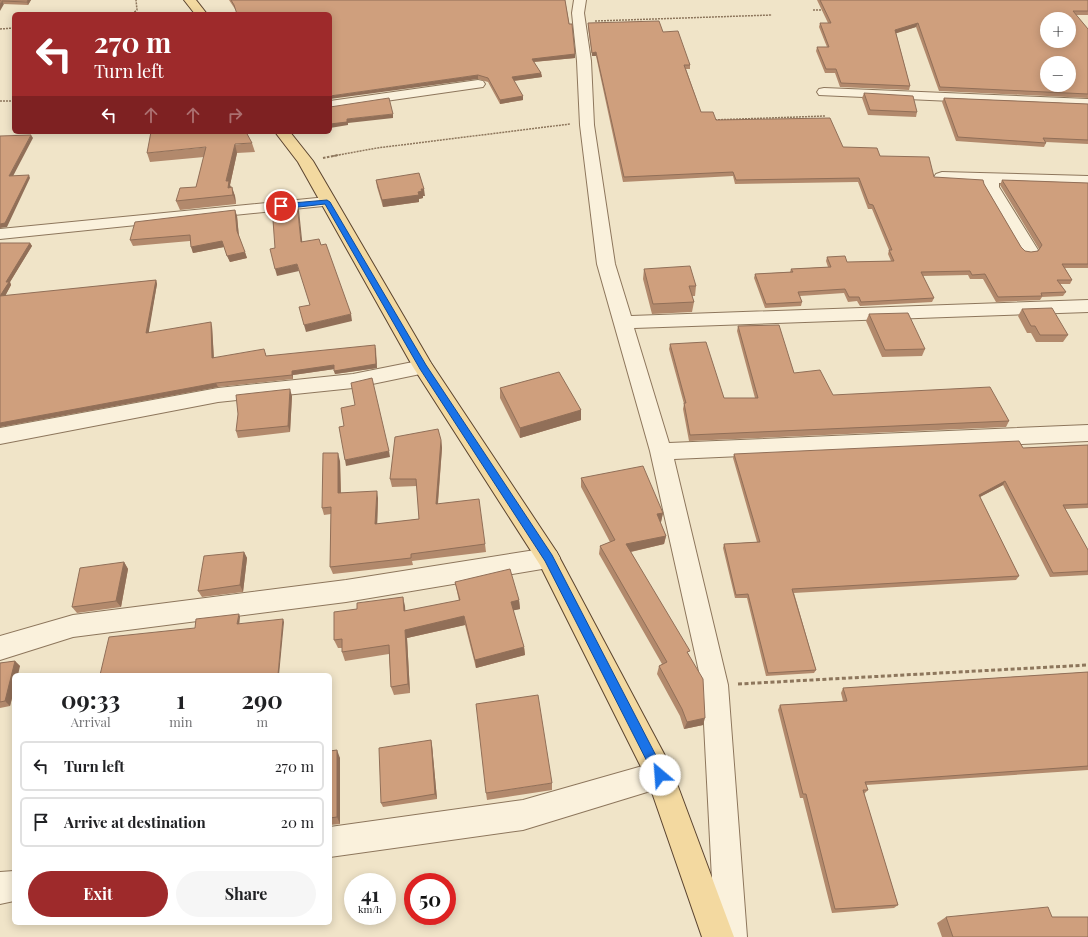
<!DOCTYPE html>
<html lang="en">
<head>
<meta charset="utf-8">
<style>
  :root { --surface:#fff; --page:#f6f6f6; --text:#202124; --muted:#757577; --line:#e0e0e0; --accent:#9e2a2b }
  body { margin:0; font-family:"Playfair Display",serif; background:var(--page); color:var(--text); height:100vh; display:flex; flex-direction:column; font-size:15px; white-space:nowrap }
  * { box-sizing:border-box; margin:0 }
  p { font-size:13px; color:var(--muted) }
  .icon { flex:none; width:22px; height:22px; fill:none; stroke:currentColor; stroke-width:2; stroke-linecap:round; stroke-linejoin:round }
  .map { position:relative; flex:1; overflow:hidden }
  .drawer { position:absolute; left:12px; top:673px; width:320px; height:252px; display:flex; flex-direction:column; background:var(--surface); border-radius:6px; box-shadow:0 2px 10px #0003 }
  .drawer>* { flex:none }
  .guide { position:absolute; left:12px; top:12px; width:320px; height:122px; border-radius:6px; box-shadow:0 2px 10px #0003; background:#9e2a2b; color:#fff; overflow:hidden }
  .buttons { position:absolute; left:1040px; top:12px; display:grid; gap:8px }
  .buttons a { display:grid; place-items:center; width:36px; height:36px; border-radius:50%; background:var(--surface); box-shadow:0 2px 10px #0003; font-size:20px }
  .speed { position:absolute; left:344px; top:873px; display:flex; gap:8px; font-size:20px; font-weight:700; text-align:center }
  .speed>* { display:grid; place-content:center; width:52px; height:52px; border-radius:50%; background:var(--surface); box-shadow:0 2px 10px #0003; line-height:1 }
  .speed small { font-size:10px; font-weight:400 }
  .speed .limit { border:6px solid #d22; background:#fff; color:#111 }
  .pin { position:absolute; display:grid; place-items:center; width:34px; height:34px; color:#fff; margin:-17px; border:2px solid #fff; border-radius:50%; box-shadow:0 1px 4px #0007 }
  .me { position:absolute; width:44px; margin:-22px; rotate:333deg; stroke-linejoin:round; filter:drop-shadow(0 0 3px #0008) }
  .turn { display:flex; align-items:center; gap:14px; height:84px; padding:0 16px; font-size:18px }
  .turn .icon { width:52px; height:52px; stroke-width:2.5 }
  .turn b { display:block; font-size:28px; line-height:34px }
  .lanes { display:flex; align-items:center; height:38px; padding:0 16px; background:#0003; justify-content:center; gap:20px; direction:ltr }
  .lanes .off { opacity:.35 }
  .eta { display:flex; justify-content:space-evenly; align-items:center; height:68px; text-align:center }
  .eta b { font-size:24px; font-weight:700; line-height:28px }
  .action { display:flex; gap:8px; margin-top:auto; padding:8px 16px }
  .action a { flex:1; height:46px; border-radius:24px; background:var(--accent); color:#fff; font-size:16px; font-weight:700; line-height:46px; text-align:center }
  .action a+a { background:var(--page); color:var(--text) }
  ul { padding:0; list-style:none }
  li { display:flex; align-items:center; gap:12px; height:50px; margin:0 8px 6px; padding:0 8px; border:2px solid var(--line); border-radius:6px }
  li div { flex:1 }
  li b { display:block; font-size:15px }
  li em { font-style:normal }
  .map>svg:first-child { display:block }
</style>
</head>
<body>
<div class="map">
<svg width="1088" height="937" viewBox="0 0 1088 937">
  <rect width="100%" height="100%" fill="#f0e4c8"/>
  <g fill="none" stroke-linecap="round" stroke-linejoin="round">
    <g stroke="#8d765c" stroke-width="2">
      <path id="minor" d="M 574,0 L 586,0 L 584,13 L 591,61 L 594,125 L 615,264 L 631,316 L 1088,300 L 1088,312 L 634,328 L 669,443 L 1088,425 L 1088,441 L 674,459 L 728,685 L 747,937 L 715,937 L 702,685 L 650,451 L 597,264 L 580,125 L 577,61 L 572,13 Z
        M 478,80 L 483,81 L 485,84 L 483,87 L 330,109 L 330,101 Z
        M 824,88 L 1088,99 L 1088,107 L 819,95 L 817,92 L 819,89 Z
        M 942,172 L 1088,176 L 1088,186 L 999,183 L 999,187 L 1038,250 L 1035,254 L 1029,255 L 1023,254 L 1020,250 L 983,187 L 983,183 L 936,180 L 934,177 L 936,174 Z
        M 327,197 L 333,199 L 335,202 L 333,205 L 0,239 L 0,229 Z
        M 423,360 L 430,362 L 433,367 L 430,372 L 353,388 L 218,402 L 0,444 L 0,428 L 218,388 L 353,374 Z
        M 548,548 L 556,551 L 560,558 L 556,565 L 548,568 L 346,602 L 73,637 L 0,660 L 0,636 L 73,615 L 346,580 Z
        M 660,761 L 670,765 L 674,775 L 670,785 L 523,830 L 330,857 L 330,827 L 523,800 Z
        M 14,871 L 14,901 L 0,904 L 0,872 Z"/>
    </g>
    <g stroke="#5b4430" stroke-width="2">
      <path id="major" d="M 184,0 L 196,0 L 207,14 L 195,14 Z
        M 275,132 L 290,132 L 313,161 L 431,363 L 556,551 L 670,765 L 734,937 L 702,937 L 648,781 L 540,565 L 413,367 L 298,162 Z"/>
    </g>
    <path stroke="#8d765c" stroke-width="1.5" stroke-dasharray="2 1" stroke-linecap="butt" d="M 813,10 L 824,10
      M 132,14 L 137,10 L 136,0
      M 595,21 L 772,15
      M 0,29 L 14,28
      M 0,101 L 14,101
      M 712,120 L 825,116
      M 333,156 L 377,148 L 570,124"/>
    <path stroke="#8d765c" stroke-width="2" stroke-dasharray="2.5 1.5" stroke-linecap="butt" d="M 323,158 L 339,155"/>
    <path stroke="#8d765c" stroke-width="3" stroke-dasharray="4 2.5" stroke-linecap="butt" d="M 738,684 L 1088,665"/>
    <use href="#minor" fill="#faf1dc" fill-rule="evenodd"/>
    <use href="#major" fill="#f3d9a0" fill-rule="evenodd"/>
  </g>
  <path fill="#b2896c" d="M 0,0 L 31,0 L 28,5 L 4,4 Z
    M 229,0 L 565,0 L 575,54 L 575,58 L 534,62 L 541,73 L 542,77 L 514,81 L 523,100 L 500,104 L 488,82 L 478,79 L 330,14 L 235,9 Z
    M 817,0 L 1088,0 L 1088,15 L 1076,15 L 1088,29 L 1088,98 L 939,91 L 916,27 L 896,33 L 910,86 L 909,90 L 840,87 L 835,73 L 825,73 L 816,51 L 817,47 L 827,47 L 819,27 L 820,23 L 828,23 Z
    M 588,23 L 663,32 L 690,65 L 690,69 L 686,69 L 701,112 L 716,120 L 843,147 L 880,156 L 934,177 L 984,184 L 1021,247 L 1025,251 L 1031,252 L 1038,251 L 1039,249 L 1000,185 L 1002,180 L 1088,183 L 1088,268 L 1065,268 L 1072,280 L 1070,284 L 1060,284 L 1066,292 L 1063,296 L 1042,297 L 1040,300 L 996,302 L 983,279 L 970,279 L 968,275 L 923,276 L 934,298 L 932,302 L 860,306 L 857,301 L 848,302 L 844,293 L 800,296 L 802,302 L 801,306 L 765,308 L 754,278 L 755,274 L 790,272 L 791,269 L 828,267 L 826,261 L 827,257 L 847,262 L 891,261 L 888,254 L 889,250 L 872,209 L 868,209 L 858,182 L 735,184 L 733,176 L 623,182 L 596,56 L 592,56 L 588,27 Z
    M 864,93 L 917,112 L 916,117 L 868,115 L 862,98 Z
    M 944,98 L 1088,104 L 1088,144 L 1046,142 L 1046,143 L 1044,147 L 956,141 L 942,102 Z
    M 252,143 L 255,152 L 237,153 L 230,185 L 235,196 L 236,204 L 180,210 L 176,201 L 196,187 L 204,157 L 150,162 L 147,153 Z
    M 376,180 L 425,196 L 423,196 L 423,198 L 419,199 L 419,202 L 383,207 L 377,187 Z
    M 235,210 L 237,216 L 239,236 L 247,258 L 230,262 L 224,247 L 193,253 L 190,241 L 133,246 L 130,240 Z
    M 0,243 L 30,243 L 32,246 L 10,282 L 11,285 L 5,296 L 156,280 L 157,284 L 148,333 L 212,326 L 214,358 L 266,353 L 266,356 L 376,348 L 377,368 L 335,374 L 334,369 L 293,375 L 293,379 L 218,387 L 0,427 Z
    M 644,269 L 696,286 L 695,296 L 692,296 L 694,302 L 692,312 L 652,314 L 643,279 Z
    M 1022,309 L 1068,335 L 1063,342 L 1036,342 L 1031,333 L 1027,333 L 1018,316 Z
    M 869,314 L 925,349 L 922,356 L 882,357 L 866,321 Z
    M 738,326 L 794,373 L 833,395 L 1009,421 L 1006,427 L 689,441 L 683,409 L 684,404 L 669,349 L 670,344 L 724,398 L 755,398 L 737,331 Z
    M 500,388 L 581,410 L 581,420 L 520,438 L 500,398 Z
    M 292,396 L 290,432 L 238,438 L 236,431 Z
    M 441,440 L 442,448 L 438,504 L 485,544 L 486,552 L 412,561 L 413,565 L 333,574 L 330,567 L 331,514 L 324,515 L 322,508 L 340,461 L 341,493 L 378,498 L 377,524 L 419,519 L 417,486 L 392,487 L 390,479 Z
    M 1088,445 L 1088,508 L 1065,509 L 1088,550 L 1088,575 L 1050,577 L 1003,485 L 980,497 L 1019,576 L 1016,580 L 794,593 L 816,670 L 814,673 L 766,676 L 747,598 L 735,598 L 723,548 L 724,544 L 757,542 L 733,458 L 734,454 L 1023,448 Z
    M 581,478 L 663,513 L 661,522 L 660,522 L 666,536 L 664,544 L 631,552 L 689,655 L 703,725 L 684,729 L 680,716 L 657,674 L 659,666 L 662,664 L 599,554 L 600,546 L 610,542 L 581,487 Z
    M 244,552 L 247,558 L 243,592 L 202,597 L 198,591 Z
    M 124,562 L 128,569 L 121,607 L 77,613 L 72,607 Z
    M 455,582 L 519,600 L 520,609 L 513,610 L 524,647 L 525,655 L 476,668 L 465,625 L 407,638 L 410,693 L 394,695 L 391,687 L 389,654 L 345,661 L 342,652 L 342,648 L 338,648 L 334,640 L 405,606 L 405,611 L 459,601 Z
    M 15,661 L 20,666 L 14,675 L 14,690 L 10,706 L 0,708 L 0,663 Z
    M 1088,672 L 1088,770 L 866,785 L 868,790 L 864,794 L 898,905 L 894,908 L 832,913 L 803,798 L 800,798 L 778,710 L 780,705 L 843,701 L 841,693 L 843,688 Z
    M 431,740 L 432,745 L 437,799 L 383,807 L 381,803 Z
    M 330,751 L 340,758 L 340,824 L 330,825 Z
    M 552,783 L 552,790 L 487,800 L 486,793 Z
    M 946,917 L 1052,917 L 1088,937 L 942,937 L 937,923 Z"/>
  <path fill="#916f58" d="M 28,0 L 31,0 L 28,5 L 27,2 Z
    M 2,1 L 4,4 L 0,11 L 0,5 Z
    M 918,23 L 916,27 L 894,34 L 895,30 Z
    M 596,52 L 596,56 L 592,56 L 592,53 Z
    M 575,54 L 575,58 L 532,62 L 532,59 Z
    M 541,73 L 542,77 L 512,81 L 512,77 Z
    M 478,75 L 478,79 L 330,99 L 330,96 Z
    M 523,96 L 523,100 L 500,104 L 500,100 Z
    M 393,114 L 393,118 L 348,123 L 348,125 L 330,128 L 330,124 L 347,119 Z
    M 31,135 L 33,138 L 11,180 L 9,176 Z
    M 235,144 L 237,153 L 230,185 L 232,190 L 230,195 L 226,181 Z
    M 29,175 L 30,178 L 7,227 L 0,228 L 0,224 Z
    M 232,187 L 235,196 L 236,204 L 233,195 Z
    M 421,189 L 424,189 L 425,196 L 423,196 L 423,198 L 419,199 L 419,202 L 383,207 L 382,200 L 418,192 Z
    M 297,203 L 299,210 L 303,249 L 301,242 Z
    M 235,210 L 237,216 L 239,238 L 237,231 Z
    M 222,241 L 224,247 L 193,253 L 191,247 Z
    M 30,243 L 32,246 L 10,282 L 11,285 L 3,300 L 0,296 L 6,282 Z
    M 245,252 L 247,258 L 230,262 L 227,256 Z
    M 297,264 L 299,271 L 277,276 L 275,269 Z
    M 156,280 L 157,284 L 148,337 L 146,333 Z
    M 351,314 L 352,321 L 306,332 L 304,325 Z
    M 211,322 L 212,326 L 214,362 L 212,358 Z
    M 375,345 L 377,368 L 335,374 L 334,371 Z
    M 334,365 L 335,369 L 293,375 L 293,379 L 292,375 L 292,371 Z
    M 216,383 L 218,387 L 0,427 L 0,423 Z
    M 290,389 L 292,396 L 290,432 L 288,426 Z
    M 581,410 L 581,420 L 520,438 L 520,428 Z
    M 441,440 L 442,448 L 437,512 L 436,504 Z
    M 389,451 L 390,457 L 346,466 L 345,460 Z
    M 338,453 L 340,461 L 341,501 L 338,493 Z
    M 1005,481 L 1003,485 L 976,499 L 979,495 Z
    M 377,491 L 378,498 L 377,531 L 375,524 Z
    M 663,513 L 661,522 L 655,523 L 657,514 Z
    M 666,536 L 664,544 L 625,553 L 626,544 Z
    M 244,552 L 247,558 L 243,592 L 240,585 Z
    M 124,562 L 128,569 L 121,607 L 116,601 Z
    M 403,597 L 405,606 L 406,620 L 404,611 Z
    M 519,600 L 520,609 L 511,611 L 511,602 Z
    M 239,614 L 240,617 L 239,627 L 237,624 Z
    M 464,616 L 465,625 L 407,638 L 410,693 L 408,684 L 405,630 Z
    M 283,619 L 284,622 L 279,675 L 278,675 Z
    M 524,647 L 525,655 L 476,668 L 475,660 Z
    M 15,661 L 20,666 L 18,675 L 14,675 L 14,690 L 10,706 L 5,701 Z
    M 705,718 L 703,725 L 684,729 L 687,722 Z
    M 431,740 L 432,745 L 437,799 L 435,794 Z
    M 337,750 L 340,758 L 340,824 L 337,817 Z"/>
  <path fill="#cf9f7d" stroke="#916f58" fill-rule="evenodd" d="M 0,0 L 28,0 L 27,2 L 2,1 L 0,5 Z
    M 231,0 L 565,0 L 569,24 L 572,24 L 575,54 L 532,59 L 541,73 L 512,77 L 523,96 L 500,100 L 488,78 L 478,75 L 330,96 L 330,14 L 237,14 L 234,5 Z
    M 820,0 L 1088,0 L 1088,11 L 1073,11 L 1088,29 L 1088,94 L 940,87 L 918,23 L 895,30 L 910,86 L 841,83 L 836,69 L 826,69 L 817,47 L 829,47 L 820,23 L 831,23 ZM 1047,19 L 1069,19 L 1069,41 L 1047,41 ZM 1047,63 L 1069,63 L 1069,85 L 1047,85 Z
    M 659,21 L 663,32 L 678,31 L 690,65 L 684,65 L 701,112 L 713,112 L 716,120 L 830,118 L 843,147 L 877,148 L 880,156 L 929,157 L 934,177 L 983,180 L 984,184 L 1021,247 L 1025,251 L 1031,252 L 1038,251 L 1042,245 L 1002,180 L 1088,183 L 1088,264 L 1062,264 L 1072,280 L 1057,280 L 1066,292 L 1041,293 L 1042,296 L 998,297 L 985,274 L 972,275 L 970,271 L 921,272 L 934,298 L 861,302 L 859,297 L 849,297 L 845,289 L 798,292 L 802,302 L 766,304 L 755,274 L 793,272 L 791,269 L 831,267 L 827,257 L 845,256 L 847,262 L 894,261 L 889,250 L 892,250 L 873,205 L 869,204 L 859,178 L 736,180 L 733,172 L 624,177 L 596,52 L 592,53 L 588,23 Z
    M 864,93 L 913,96 L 917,112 L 870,110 Z
    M 389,98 L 393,114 L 347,119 L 347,122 L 330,124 L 330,107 Z
    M 944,98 L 1088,104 L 1088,140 L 1043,138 L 1046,143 L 958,137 Z
    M 151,132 L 246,132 L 252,143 L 235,144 L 226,181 L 229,181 L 228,188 L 232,187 L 233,195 L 176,201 L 180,188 L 196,187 L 206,147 L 147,153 Z
    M 31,135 L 9,176 L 29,175 L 5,223 L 0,224 L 0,136 Z
    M 419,173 L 424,189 L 421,189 L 422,191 L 418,192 L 419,195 L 382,200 L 376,180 Z
    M 297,203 L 301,242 L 319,239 L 321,245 L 326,244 L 351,314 L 304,325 L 299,307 L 310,305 L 297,264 L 275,269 L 270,249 L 275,248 L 272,206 Z
    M 235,210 L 237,231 L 245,252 L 227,256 L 222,241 L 191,247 L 190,235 L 130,240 L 135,222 Z
    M 0,243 L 30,243 L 6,282 L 9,282 L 0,296 L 156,280 L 146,333 L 211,322 L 212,358 L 264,349 L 266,356 L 375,345 L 376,364 L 334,371 L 334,365 L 292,371 L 292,375 L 216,383 L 0,423 Z
    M 690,266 L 696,286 L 689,286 L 694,302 L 653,304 L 644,269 Z
    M 1052,308 L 1068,335 L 1040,335 L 1035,326 L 1031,326 L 1022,309 Z
    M 908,313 L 925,349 L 885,350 L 869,314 Z
    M 779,325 L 794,373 L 820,370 L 833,395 L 990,387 L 1009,421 L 690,435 L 684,403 L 686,403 L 670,344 L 706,342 L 724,398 L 758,398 L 738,326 Z
    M 559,372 L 581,410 L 520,428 L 500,388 Z
    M 372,378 L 389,451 L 345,460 L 339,427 L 344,426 L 341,408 L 355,405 L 351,383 Z
    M 290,389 L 288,426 L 236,431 L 238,414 L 236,395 Z
    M 438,429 L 441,440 L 436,504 L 479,499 L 485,544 L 411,554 L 411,558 L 330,567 L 331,507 L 322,508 L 323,453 L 338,453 L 338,493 L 377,491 L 375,524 L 419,519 L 416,479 L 390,479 L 395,437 Z
    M 1019,441 L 1023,448 L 1088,445 L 1088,504 L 1063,505 L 1088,550 L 1088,571 L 1053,573 L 1005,481 L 979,495 L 1019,576 L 792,589 L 816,670 L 768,673 L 748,594 L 736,595 L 724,544 L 760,542 L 734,454 Z
    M 643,466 L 663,513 L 657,514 L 666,536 L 626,544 L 690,651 L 687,652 L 703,679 L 705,718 L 687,722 L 682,709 L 659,666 L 667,662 L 600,546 L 615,540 L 581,478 Z
    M 244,552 L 240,585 L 198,591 L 204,556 Z
    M 124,562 L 116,601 L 72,607 L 80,568 Z
    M 510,569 L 519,600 L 511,602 L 524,647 L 475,660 L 464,616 L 405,630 L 408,684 L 391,687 L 389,645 L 342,652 L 342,639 L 334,640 L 334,612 L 357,609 L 357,603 L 403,597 L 404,611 L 460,600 L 455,582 Z
    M 239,614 L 237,624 L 283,619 L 278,675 L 100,675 L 109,637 L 195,628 L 196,619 Z
    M 15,661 L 5,701 L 0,702 L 0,663 Z
    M 1088,672 L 1088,766 L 865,782 L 868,790 L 863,790 L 898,905 L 835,909 L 806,794 L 803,794 L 780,705 L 847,701 L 843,688 Z
    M 538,695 L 552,783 L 486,793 L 476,704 Z
    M 431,740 L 435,794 L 381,803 L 379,748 Z
    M 337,750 L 337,817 L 330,818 L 330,751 Z
    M 1048,907 L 1052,917 L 1088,917 L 1088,937 L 953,937 L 946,917 Z"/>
  <path fill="#1a73e8" stroke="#114b97" d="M 327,200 L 330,202 L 426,365 L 552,555 L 664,771 L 666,775 L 664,779 L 660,781 L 656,779 L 545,561 L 420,369 L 325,204 L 281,209 L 277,206 L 281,204 Z"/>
</svg>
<div class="buttons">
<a>+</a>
<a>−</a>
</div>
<div class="speed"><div>41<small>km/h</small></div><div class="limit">50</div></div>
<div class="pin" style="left:281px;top:206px;background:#d93025"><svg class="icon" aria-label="arrive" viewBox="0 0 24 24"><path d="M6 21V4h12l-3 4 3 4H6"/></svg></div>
<svg class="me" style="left:660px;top:775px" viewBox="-20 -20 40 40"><circle r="19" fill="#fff"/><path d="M0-13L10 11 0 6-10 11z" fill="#1a73e8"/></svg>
<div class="guide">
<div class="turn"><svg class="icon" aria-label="left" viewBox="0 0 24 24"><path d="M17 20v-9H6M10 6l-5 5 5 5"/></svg><div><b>270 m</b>Turn left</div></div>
<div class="lanes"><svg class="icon" aria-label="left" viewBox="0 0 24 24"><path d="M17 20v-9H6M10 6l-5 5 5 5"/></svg><svg class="icon off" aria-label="ahead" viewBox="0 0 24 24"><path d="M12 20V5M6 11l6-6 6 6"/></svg><svg class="icon off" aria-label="ahead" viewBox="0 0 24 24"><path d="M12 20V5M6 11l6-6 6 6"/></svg><svg class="icon off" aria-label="right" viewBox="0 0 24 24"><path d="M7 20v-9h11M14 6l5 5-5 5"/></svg></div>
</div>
<section class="drawer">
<div class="eta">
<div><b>09:33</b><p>Arrival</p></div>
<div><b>1</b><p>min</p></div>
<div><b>290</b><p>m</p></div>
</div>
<ul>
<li><svg class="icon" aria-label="left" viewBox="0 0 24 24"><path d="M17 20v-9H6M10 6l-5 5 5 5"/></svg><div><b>Turn left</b></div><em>270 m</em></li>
<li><svg class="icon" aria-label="arrive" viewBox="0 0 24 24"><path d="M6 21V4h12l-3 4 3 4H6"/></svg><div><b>Arrive at destination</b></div><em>20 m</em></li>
</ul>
<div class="action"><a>Exit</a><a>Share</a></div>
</section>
</div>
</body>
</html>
